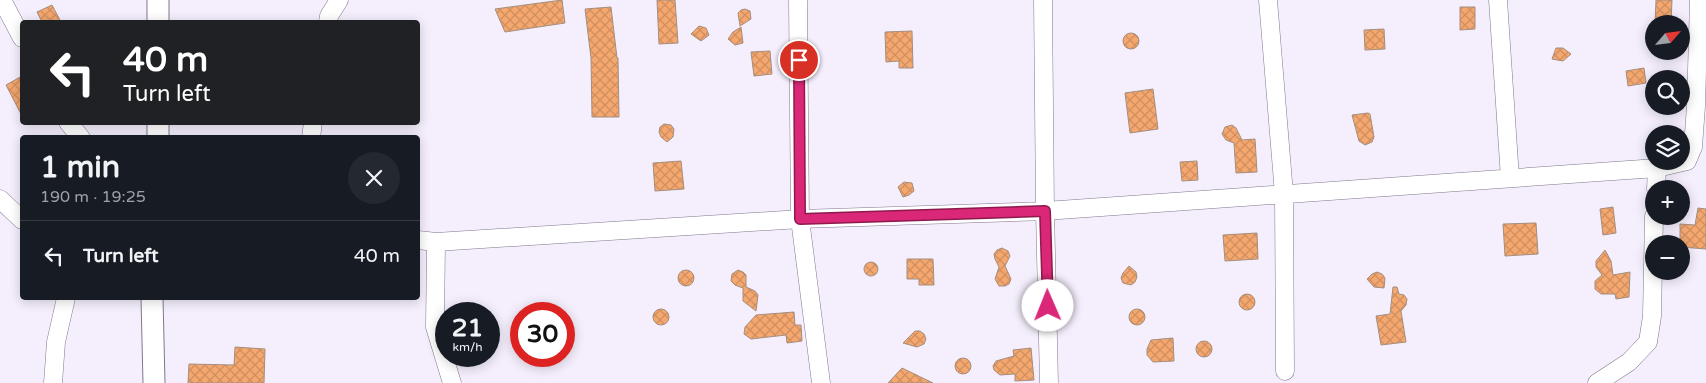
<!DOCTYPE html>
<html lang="en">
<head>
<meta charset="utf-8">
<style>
  :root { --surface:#171b24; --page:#242831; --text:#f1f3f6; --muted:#9ea1a6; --line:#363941 }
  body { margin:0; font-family:"Varela Round",sans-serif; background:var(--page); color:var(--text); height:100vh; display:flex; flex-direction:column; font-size:19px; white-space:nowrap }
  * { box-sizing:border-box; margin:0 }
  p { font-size:16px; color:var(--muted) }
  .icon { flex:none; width:28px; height:28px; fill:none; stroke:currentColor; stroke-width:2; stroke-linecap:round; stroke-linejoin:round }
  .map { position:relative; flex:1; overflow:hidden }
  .panel { position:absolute; left:20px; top:135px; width:400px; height:165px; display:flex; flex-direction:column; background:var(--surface); border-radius:5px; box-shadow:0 2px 12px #0003 }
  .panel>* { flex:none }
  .hud { position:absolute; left:20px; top:20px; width:400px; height:105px; border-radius:5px; box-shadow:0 2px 12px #0003; background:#202124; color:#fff; overflow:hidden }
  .needle { width:32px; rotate:62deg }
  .buttons { position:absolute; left:1645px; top:15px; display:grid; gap:10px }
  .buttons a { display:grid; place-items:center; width:45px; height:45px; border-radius:50%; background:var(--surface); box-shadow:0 2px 12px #0003; font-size:25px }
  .speed { position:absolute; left:435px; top:302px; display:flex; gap:10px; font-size:25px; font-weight:700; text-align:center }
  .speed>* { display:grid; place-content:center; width:65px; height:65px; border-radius:50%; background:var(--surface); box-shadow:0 2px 12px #0003; line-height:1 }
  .speed small { font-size:12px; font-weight:400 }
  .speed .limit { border:8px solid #d22; background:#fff; color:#111 }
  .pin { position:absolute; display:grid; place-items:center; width:42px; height:42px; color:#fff; margin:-21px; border:2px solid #fff; border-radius:50%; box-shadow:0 1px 5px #0007 }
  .me { position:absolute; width:55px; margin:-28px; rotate:359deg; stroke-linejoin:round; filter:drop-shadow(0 0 4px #0008) }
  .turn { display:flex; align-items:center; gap:18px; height:105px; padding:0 20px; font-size:22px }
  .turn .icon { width:65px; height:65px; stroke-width:2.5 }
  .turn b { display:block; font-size:35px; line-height:42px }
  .round { display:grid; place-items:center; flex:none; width:52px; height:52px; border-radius:26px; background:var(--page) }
  .overview { display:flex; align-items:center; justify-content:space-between; height:85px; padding:0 20px }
  h1 { font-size:30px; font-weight:700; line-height:38px }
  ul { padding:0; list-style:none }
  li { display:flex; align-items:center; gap:15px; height:70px; padding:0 20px; border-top:1px solid var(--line) }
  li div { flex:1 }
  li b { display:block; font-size:19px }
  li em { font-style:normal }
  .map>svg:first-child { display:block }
</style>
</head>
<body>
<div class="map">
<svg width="1706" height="383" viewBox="0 0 1706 383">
  <defs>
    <pattern id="building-cross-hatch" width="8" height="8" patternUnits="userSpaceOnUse" patternTransform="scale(1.25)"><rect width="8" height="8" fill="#f4a76e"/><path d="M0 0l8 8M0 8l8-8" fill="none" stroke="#d18f5f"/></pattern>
  </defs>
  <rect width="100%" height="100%" fill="#f5effd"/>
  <path fill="url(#building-cross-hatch)" stroke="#a38e80" d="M 562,0 L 565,23 L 505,32 L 495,9 Z
    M 657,0 L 675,0 L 678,43 L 659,44 Z
    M 1656,0 L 1672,0 L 1671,24 L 1655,24 Z
    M 52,5 L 61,22 L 42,22 L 37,12 Z
    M 611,7 L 617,58 L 618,58 L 619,117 L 592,117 L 591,58 L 585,9 Z
    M 1460,7 L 1475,7 L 1475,29 L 1460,30 Z
    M 745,9 L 750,11 L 751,19 L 740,26 L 738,13 L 741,10 Z
    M 699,26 L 706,28 L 709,35 L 701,41 L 691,34 Z
    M 741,27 L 743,43 L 735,45 L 728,39 L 733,32 Z
    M 1384,29 L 1385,49 L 1365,50 L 1364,30 Z
    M 912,31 L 913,68 L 899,68 L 899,61 L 886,62 L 885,32 Z
    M1123 41a8 8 0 1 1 16 0a8 8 0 1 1-16 0Z
    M 1556,48 L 1563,48 L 1571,54 L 1563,61 L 1552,59 Z
    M 770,51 L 772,74 L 754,76 L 751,52 Z
    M 1644,68 L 1646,83 L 1628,86 L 1626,71 Z
    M 22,76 L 22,116 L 6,85 Z
    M 1153,89 L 1158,129 L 1130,133 L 1125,93 Z
    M 1368,113 L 1370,114 L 1374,137 L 1372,142 L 1365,145 L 1359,141 L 1352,115 Z
    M 664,124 L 671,125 L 674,129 L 673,137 L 667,142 L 661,137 L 659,132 L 660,127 Z
    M 1232,125 L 1236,128 L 1242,140 L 1255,139 L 1257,172 L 1236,173 L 1234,143 L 1226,140 L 1222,134 L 1225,127 Z
    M 681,161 L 684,189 L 655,191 L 653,163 Z
    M 1197,161 L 1198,180 L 1182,181 L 1180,162 Z
    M 904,182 L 912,183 L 914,191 L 909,195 L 903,197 L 898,187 Z
    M 1613,207 L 1616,233 L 1603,235 L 1600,209 Z
    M 1698,208 L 1706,209 L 1706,249 L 1681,247 L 1681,244 L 1680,244 L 1680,224 L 1695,225 Z
    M 1536,223 L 1538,254 L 1505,256 L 1503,224 Z
    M 1257,233 L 1258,259 L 1225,261 L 1223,235 Z
    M 1002,248 L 1008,251 L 1010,256 L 1005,266 L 1011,279 L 1009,284 L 1005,286 L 999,286 L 995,279 L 999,267 L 995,259 L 994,254 L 997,250 Z
    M 1605,250 L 1611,261 L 1613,275 L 1630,272 L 1629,297 L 1616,299 L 1615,294 L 1601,294 L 1595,289 L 1595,281 L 1602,275 L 1596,267 L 1596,261 Z
    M 907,259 L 933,259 L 934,285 L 919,285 L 919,279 L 907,279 Z
    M864 269a7 7 0 1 1 14 0a7 7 0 1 1-14 0Z
    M 1129,266 L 1136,272 L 1137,277 L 1135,282 L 1131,285 L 1123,283 L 1121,278 L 1123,273 Z
    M 738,270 L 743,272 L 746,275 L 746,287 L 755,291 L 758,295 L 756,311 L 743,301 L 743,288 L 735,285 L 731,281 L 732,274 Z
    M678 278a8 8 0 1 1 16 0a8 8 0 1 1-16 0Z
    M 1377,272 L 1382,274 L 1385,278 L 1384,288 L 1374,287 L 1367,279 L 1372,274 Z
    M 1393,287 L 1397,287 L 1399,294 L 1404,295 L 1407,299 L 1406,305 L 1401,311 L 1406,342 L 1381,345 L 1376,316 L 1390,314 Z
    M1239 302a8 8 0 1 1 16 0a8 8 0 1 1-16 0Z
    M1129 317a8 8 0 1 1 16 0a8 8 0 1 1-16 0Z
    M653 317a8 8 0 1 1 16 0a8 8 0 1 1-16 0Z
    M 794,312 L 795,325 L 801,325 L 802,341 L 787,343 L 786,335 L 751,339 L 744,334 L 745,327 L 756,315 Z
    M 915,331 L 920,331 L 924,334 L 926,339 L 924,344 L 917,347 L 903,343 Z
    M 1173,338 L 1174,361 L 1153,362 L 1147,355 L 1147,349 L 1151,340 Z
    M1196 349a8 8 0 1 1 16 0a8 8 0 1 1-16 0Z
    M 235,347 L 265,349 L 264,383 L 188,383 L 189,364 L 234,365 Z
    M 1031,348 L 1034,380 L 1015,381 L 1015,374 L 1000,375 L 994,370 L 993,366 L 996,361 L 1014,356 L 1013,350 Z
    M955 366a8 8 0 1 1 16 0a8 8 0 1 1-16 0Z
    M 902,368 L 933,383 L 888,383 Z"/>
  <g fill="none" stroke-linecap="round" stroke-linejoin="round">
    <g stroke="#80778c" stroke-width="19">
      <path id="minor" d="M 2,0 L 22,38
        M 798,0 L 800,219 L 821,383
        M 1043,0 L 1045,211 L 1049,383
        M 1268,0 L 1284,194 L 1285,371
        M 1498,0 L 1510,178
        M 328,22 L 329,16 L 339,0
        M 68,122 L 81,138
        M 311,138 L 313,122
        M 1656,189 L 1657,168
        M 0,199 L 22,220
        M 418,240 L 436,242 L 800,219 L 1045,211 L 1657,168 L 1687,161 L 1693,147 L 1696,106 L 1699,0
        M 436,242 L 435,327 L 452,383
        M 53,383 L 56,342 L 66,298
        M 1597,383 L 1629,362 L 1648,342 L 1652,316 L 1654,216"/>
    </g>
    <g stroke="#80778c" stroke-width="23">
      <path id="major" d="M 158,22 L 158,0
        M 158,122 L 158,138
        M 152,298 L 154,383"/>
    </g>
    <use href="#minor" stroke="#fff" stroke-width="18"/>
    <use href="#major" stroke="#fff" stroke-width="21"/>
  </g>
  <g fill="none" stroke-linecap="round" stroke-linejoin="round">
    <g stroke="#8e194d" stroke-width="12">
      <path id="route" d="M 799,60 L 800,219 L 1045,211 L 1048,306"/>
    </g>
    <use href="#route" stroke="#db2777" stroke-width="9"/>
  </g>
</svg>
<div class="buttons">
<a><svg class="needle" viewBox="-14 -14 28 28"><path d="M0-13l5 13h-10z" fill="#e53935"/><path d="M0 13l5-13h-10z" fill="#9ea1a6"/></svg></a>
<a><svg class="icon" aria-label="search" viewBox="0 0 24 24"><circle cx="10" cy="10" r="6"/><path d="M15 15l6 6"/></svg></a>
<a><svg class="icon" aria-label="layers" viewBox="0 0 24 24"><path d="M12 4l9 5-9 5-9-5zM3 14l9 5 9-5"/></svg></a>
<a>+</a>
<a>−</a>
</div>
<div class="speed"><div>21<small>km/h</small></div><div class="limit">30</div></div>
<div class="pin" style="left:799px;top:60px;background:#d93025"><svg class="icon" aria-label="arrive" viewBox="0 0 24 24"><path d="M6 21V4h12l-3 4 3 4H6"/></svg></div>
<svg class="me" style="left:1048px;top:306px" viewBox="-20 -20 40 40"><circle r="19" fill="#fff"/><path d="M0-13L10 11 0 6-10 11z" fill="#db2777"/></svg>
<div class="hud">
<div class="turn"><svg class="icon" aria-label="left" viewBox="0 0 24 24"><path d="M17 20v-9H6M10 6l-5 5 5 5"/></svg><div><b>40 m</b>Turn left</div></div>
</div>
<section class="panel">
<div class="overview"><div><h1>1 min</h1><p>190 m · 19:25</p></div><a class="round"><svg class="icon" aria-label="close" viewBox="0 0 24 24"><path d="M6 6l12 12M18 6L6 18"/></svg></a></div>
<ul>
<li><svg class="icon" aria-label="left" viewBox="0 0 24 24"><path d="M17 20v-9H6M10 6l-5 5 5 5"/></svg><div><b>Turn left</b></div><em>40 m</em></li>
</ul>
</section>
</div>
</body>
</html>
